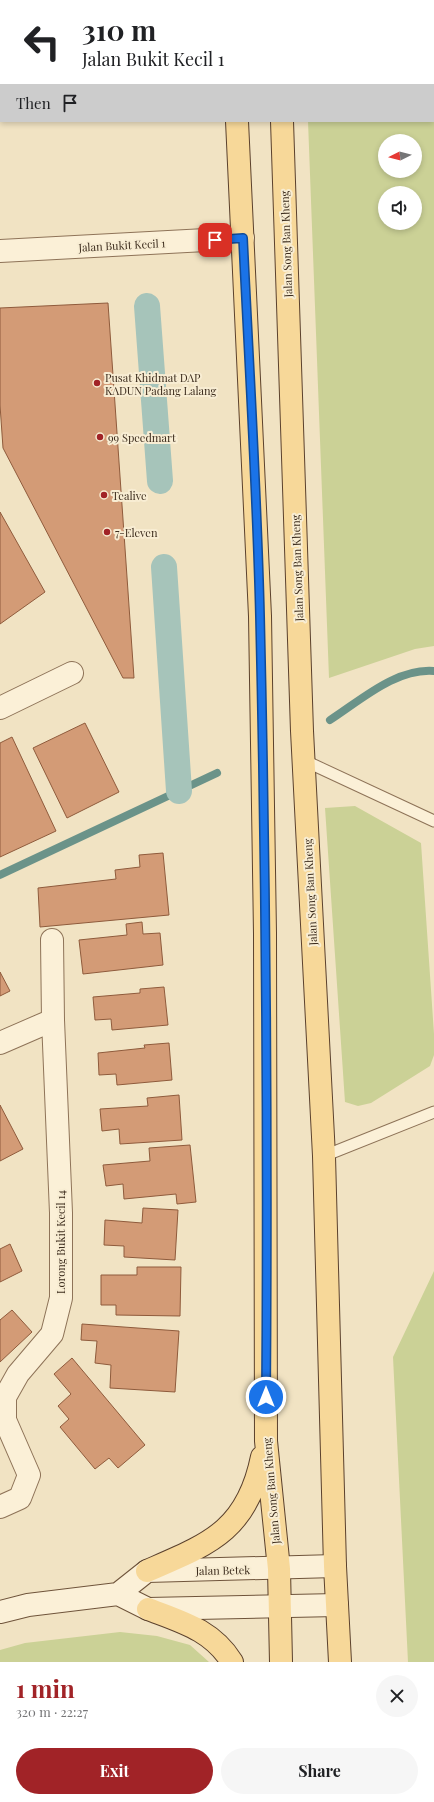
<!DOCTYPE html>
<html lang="en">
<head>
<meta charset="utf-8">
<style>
  :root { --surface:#fff; --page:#f6f6f6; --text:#202124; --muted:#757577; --accent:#a12327 }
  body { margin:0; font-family:"Playfair Display",serif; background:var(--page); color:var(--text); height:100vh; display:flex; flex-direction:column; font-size:15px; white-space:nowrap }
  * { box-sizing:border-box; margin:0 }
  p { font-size:13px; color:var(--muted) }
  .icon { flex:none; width:22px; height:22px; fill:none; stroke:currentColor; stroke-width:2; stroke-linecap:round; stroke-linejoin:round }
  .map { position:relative; height:1662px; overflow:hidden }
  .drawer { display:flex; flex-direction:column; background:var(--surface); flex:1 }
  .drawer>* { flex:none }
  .banner { position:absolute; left:0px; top:0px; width:434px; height:122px; box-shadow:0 2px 6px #0003; background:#fff; color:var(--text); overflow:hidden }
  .needle { width:26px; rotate:264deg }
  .fabs { position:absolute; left:378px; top:134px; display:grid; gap:8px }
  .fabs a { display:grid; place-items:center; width:44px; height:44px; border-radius:50%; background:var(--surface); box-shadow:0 2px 6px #0003; font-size:20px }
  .pin { position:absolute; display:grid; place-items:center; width:34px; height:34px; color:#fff; margin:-17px; border-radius:8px; box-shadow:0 2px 6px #0006 }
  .me { position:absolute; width:44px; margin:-22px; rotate:0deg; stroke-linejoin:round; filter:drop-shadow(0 0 3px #0008) }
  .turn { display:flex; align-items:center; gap:14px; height:84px; padding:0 16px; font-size:18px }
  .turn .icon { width:52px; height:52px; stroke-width:2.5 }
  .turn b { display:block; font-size:28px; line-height:34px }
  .then { display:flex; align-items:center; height:38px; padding:0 16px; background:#0003; gap:8px; font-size:15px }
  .round { display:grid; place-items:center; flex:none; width:42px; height:42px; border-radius:21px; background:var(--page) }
  .overview { display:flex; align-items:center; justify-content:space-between; height:68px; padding:0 16px }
  h1 { font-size:24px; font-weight:700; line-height:30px; color:var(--accent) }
  .action { display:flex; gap:8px; margin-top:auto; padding:8px 16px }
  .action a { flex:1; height:46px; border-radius:24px; background:var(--accent); color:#fff; font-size:16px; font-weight:700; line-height:46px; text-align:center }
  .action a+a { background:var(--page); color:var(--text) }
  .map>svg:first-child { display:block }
</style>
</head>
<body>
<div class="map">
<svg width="434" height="1662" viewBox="0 0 434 1662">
  <rect width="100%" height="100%" fill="#f1e3c3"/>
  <path fill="#cbd196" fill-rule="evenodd" d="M 303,0 L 434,0 L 434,646 L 415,649 L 329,678 L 308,121 L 433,121 L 433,1 ZM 385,141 L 415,141 L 415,171 L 385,171 ZM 385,193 L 415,193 L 415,223 L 385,223 Z
    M 355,806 L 421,843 L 434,1034 L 434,1055 L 430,1066 L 371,1103 L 358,1106 L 345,1102 L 325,808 Z
    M 434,1271 L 434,1662 L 408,1662 L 393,1357 Z
    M 120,1632 L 157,1636 L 190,1645 L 209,1662 L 0,1662 L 0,1650 L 25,1643 Z"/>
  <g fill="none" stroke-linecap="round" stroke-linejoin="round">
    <path stroke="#6b9389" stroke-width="8" d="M 330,720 C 361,700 396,668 434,671
      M 0,875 L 217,773"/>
    <path stroke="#a6c4ba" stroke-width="26" d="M 147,306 L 160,481
      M 164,567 L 179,791"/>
  </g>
  <path fill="#d39b76" stroke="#8f5b3c" d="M 108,303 L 134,678 L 123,678 L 3,448 L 0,405 L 0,308 Z
    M 0,512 L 45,592 L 0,624 Z
    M 85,723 L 119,792 L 67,818 L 33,748 Z
    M 12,737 L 56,831 L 0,857 L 0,743 Z
    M 163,853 L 169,915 L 40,927 L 38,888 L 116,879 L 115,870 L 140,867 L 139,855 Z
    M 142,922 L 143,934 L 160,933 L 163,965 L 83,974 L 79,940 L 127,935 L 126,924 Z
    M 0,972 L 10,991 L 0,996 Z
    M 164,987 L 168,1025 L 112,1030 L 111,1019 L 95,1020 L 93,997 L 140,993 L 140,989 Z
    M 169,1043 L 172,1080 L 117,1085 L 116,1074 L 99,1075 L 98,1053 L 145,1048 L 144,1045 Z
    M 179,1095 L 182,1140 L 120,1144 L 119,1129 L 102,1131 L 100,1109 L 148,1106 L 147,1098 Z
    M 0,1105 L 23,1149 L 0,1161 Z
    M 190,1145 L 196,1202 L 177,1204 L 176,1194 L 124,1199 L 123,1184 L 106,1186 L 103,1165 L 150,1161 L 149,1148 Z
    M 143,1208 L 178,1210 L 175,1260 L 124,1257 L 124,1246 L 104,1245 L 105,1220 L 142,1223 Z
    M 10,1244 L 22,1271 L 0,1282 L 0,1249 Z
    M 137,1267 L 181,1267 L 180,1316 L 116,1315 L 116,1305 L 101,1305 L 101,1275 L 137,1275 Z
    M 12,1310 L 32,1332 L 0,1362 L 0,1320 Z
    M 82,1324 L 179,1331 L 175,1392 L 110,1388 L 111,1365 L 95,1363 L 97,1341 L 81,1340 Z
    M 72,1358 L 145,1445 L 118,1468 L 109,1458 L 95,1469 L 60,1427 L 69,1419 L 58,1406 L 71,1394 L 54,1374 Z"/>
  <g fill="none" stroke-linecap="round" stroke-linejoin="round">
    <g stroke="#8e7358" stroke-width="13">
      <path id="lane" d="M 303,760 L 434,821
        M 324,1156 L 434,1112"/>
    </g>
    <g stroke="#8e7358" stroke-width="24">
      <path id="street" d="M 0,251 L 243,238
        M 0,708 L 72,673
        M 0,1043 L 53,1020
        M 0,1507 L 20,1498 L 29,1475 L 5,1420 L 5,1397 L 18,1374 L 52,1334 L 61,1298 L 61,1213 L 53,1020 L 52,940"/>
    </g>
    <g stroke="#6f543b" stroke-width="24">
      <path id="secondary" d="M 118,1594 L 148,1609 L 337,1605
        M 0,1612 L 28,1605 L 118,1594 L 147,1571 L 335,1566"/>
    </g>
    <g stroke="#5b412d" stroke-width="24">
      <path id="primary" d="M 230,0 L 230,1
        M 278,0 L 278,1
        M 237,121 L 260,616 L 265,933 L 266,1441 L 279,1569 L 281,1662
        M 282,121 L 302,731 L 324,1156 L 335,1566 L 340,1662
        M 147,1571 C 209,1544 247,1531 262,1457
        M 148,1609 C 182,1622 212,1630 232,1662"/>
    </g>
    <use href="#lane" stroke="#fbf0d7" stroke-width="11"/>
    <use href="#street" stroke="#fbf0d7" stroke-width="22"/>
    <use href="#secondary" stroke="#fbf0d7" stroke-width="22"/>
    <use href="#primary" stroke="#f7d899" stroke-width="22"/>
  </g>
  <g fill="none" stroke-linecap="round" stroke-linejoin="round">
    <g stroke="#114b97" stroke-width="10">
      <path id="route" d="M 215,240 L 243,238 C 249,364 257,490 260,616 C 266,876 268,1137 266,1397"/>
    </g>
    <use href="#route" stroke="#1a73e8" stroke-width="7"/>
  </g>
  <g fill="#a12327" stroke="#f8edd3" stroke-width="1.5">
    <circle cx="97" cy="383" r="4"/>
    <circle cx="100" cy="437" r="4"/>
    <circle cx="104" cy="495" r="4"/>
    <circle cx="107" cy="532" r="4"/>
  </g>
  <g text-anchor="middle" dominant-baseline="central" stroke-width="4" stroke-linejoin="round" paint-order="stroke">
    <g font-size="11" fill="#3c2c1d" stroke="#f8edd3">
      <text transform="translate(286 244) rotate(-92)">Jalan Song Ban Kheng</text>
      <text transform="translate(122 245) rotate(-3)">Jalan Bukit Kecil 1</text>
      <text transform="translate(297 568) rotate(-92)">Jalan Song Ban Kheng</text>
      <text transform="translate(310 892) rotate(-93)">Jalan Song Ban Kheng</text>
      <text transform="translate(60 1242) rotate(-90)">Lorong Bukit Kecil 14</text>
      <text transform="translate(271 1491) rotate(-95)">Jalan Song Ban Kheng</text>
      <text transform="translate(223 1570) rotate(-1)">Jalan Betek</text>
    </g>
    <g font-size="11" fill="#3c2c1d" stroke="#f8edd3" text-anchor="start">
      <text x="105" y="377">Pusat Khidmat DAP<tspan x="105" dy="13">KADUN Padang Lalang</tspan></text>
      <text x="108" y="437">99 Speedmart</text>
      <text x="112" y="495">Tealive</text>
      <text x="115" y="532">7-Eleven</text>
    </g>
  </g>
</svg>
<div class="fabs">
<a><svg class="needle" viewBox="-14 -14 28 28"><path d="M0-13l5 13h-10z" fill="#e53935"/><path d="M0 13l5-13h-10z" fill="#757577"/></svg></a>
<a><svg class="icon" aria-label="sound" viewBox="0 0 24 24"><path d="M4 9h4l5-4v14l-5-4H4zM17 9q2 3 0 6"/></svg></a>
</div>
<div class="pin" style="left:215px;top:240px;background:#d93025"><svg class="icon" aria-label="arrive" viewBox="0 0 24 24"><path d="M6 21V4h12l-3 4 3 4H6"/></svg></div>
<svg class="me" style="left:266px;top:1397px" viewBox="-20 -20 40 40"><circle r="17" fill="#1a73e8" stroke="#fff" stroke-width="3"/><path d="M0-11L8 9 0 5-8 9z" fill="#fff"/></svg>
<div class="banner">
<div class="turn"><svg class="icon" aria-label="left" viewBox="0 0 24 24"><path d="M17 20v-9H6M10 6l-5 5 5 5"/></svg><div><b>310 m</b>Jalan Bukit Kecil 1</div></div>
<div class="then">Then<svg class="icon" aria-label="arrive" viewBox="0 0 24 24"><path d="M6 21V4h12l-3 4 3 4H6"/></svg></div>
</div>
</div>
<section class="drawer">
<div class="overview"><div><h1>1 min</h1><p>320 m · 22:27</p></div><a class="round"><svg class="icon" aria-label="close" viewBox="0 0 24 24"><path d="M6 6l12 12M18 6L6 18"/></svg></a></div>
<div class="action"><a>Exit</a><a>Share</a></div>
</section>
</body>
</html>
